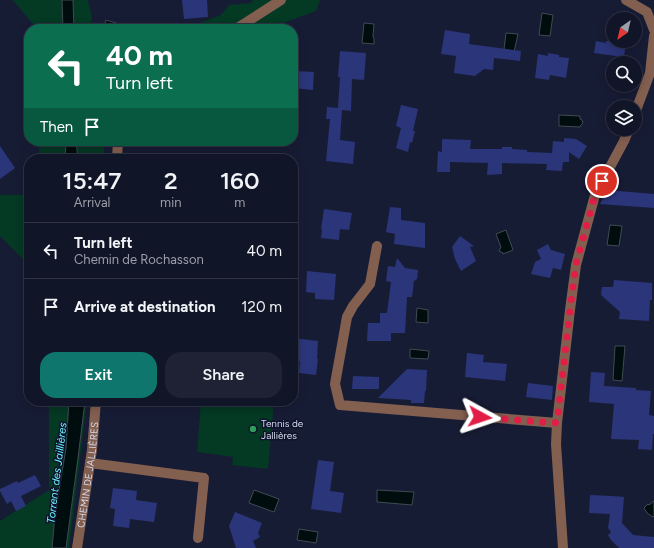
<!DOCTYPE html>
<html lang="en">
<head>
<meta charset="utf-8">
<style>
  :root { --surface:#111528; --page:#1e2234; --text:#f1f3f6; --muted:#9c9fa8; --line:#303445; --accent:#0f766e }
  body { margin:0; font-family:Figtree,sans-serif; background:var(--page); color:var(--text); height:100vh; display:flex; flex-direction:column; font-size:15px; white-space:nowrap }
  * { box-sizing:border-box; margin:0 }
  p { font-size:13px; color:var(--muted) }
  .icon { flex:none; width:22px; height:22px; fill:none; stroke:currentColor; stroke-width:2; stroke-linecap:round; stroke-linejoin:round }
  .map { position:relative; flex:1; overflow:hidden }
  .details { position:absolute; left:24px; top:154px; width:274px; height:252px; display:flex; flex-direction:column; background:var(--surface); border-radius:16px; box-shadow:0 2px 10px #0003,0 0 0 1px var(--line) }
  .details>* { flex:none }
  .top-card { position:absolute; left:24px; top:24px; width:274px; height:122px; border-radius:16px; box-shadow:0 2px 10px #0003,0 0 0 1px var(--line); background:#0b6e4f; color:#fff; overflow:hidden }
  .needle { width:26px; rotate:214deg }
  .fabs { position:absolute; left:606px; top:12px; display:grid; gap:8px }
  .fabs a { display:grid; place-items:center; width:36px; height:36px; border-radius:50%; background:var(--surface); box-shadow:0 2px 10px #0003,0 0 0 1px var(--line); font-size:20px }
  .pin { position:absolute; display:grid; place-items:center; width:34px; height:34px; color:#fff; margin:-17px; border:2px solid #fff; border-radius:50%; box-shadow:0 1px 4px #0007 }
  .me { position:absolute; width:44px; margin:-22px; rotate:95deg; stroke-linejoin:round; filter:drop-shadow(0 0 3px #0008) }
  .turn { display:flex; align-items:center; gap:14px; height:84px; padding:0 16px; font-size:18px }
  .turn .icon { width:52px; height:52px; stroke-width:2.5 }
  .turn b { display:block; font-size:28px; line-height:34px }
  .then { display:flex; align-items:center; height:38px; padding:0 16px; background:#0003; gap:8px; font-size:15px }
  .eta { display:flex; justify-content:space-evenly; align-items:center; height:68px; text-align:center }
  .eta b { font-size:24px; font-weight:600; line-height:28px }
  .primary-button { display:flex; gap:8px; margin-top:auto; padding:8px 16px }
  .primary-button a { flex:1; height:46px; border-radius:16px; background:var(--accent); color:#fff; font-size:16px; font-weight:600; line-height:46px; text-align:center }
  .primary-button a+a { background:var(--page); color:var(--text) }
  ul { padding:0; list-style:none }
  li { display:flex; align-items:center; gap:12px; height:56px; padding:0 16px; border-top:1px solid var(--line) }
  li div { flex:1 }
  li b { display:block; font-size:15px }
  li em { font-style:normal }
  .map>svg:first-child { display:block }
</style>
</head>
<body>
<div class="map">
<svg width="654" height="548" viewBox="0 0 654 548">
  <rect width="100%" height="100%" fill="#171c35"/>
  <path fill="#043924" d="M 13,0 L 88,0 L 92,18 L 89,29 L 37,29 Z
    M 253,0 L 320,0 L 316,11 L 267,29 L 183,29 L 221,15 L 229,5 L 251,3 Z
    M 39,141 L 104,141 L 104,159 L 39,159 Z
    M 0,195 L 29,195 L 29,265 L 0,236 Z
    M 50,401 L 87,401 L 69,548 L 0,548 L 0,521 L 49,490 L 49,404 Z
    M 201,401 L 274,401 L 268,469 L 232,465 L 233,457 L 197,452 Z"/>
  <path fill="#000d0e" stroke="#404a51" d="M 62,0 L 73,0 L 74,29 L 63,29 Z
    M 542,13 L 553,15 L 550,36 L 539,35 Z
    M 106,20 L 126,26 L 125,29 L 103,29 Z
    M 364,23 L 374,24 L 373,36 L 374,39 L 374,44 L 362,43 Z
    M 506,33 L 518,34 L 514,52 L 504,49 Z
    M 559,115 L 580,116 L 580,119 L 582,120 L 583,123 L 580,126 L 580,127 L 559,126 Z
    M 66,141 L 76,141 L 78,159 L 65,159 Z
    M 610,225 L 622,226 L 619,246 L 607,245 Z
    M 506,230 L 513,250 L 503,254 L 503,253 L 499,251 L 501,247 L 496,234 Z
    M 417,308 L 428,310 L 428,323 L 416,322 Z
    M 615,346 L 625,346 L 622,381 L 613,380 Z
    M 410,349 L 429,351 L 428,359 L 410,358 Z
    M 69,401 L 85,401 L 78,458 L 66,548 L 52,548 L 55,515 L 66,448 Z
    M 254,490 L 279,499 L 274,512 L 249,503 Z
    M 377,490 L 414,492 L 412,505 L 377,502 Z
    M 654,501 L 654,516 L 653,517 L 647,513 L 644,508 L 648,504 L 649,505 Z
    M 299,529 L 318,532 L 316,543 L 297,540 Z"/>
  <path fill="#2b357a" d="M 182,0 L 207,0 L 208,17 L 184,19 Z
    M 445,30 L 470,34 L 469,44 L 521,51 L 520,61 L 494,58 L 493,70 L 484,69 L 475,76 L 454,73 L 456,56 L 441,54 Z
    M 596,41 L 606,43 L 606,41 L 626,41 L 624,57 L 594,53 Z
    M 340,51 L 366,53 L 364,80 L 352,79 L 351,111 L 342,110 L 340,140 L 355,142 L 353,164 L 326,161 L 330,119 L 326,119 L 327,107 L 338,108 L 340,77 L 338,77 Z
    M 548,53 L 559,55 L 559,57 L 569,58 L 566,78 L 550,75 L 549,80 L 535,78 L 538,54 L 548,56 Z
    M 293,71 L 314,72 L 313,90 L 293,88 Z
    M 401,105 L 418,109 L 413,131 L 415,131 L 412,143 L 410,142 L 408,152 L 396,148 L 401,128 L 396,126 Z
    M 564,138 L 576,139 L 587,146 L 579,159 L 569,152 L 569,162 L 563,162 L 562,171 L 546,170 L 547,164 L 502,163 L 502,174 L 487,175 L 488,163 L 450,162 L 450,172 L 437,172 L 438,151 L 442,152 L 442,139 L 471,140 L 470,149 L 502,149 L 502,147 L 512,147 L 512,149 L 527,150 L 527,152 L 552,153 L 553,141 L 564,142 Z
    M 0,146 L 15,168 L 0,179 Z
    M 607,190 L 654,194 L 654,208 L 600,204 Z
    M 390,207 L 401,208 L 401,220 L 425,223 L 425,248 L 394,244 L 395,234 L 386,232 Z
    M 324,209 L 352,213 L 349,230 L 340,229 L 339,240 L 321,238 L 322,230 L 321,229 Z
    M 460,236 L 474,246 L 470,247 L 476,261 L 461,271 L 455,259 L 452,247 Z
    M 548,244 L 551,250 L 565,254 L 561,270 L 553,268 L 550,278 L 531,274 L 535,262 L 541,259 L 537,250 Z
    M 397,258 L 405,268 L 418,270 L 417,279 L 414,281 L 412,297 L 407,297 L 405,333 L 391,333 L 391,341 L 367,341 L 368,323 L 380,323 L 380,313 L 387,313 L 391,282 L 386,281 L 388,266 L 395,267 Z
    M 307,271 L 336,274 L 334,300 L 315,299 L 315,293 L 306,292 Z
    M 614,280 L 652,283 L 652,300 L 650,300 L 649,321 L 619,319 L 620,312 L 601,295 L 602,287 L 613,287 Z
    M 293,338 L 318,341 L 317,359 L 318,359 L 316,375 L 299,373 L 300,361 L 293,360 Z
    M 467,353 L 484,355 L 483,362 L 507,364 L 505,381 L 465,377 Z
    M 407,369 L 427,370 L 426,391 L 425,391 L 424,403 L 411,403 L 411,400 L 378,398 Z
    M 591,372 L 605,373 L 604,386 L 636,388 L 636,390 L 651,391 L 649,415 L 654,416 L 654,434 L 653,434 L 652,450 L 638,449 L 639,440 L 611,439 L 614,404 L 589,402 Z
    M 353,376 L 379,377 L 379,389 L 352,389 Z
    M 528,383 L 553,386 L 552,400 L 526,397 Z
    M 318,460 L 334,462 L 330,491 L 344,493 L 341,513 L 311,509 Z
    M 35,475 L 41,486 L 21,496 L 26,506 L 16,511 L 11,501 L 7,504 L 0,491 L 0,489 L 17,481 L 18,483 Z
    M 113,488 L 137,491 L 136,500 L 157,503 L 154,522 L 130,519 L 129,528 L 113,526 L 115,509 L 110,508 Z
    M 590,495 L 612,496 L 624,497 L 622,523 L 633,535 L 654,537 L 654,548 L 619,548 L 611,540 L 608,535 L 611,532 L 608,528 L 610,514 L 589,513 Z
    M 235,512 L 262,523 L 258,533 L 260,537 L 253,541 L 256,548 L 236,548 L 229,526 Z"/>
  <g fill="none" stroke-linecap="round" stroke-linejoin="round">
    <g stroke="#835f50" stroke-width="10">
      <path d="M 626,0 L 647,12 L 654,30"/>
      <path d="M 236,29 L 281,0"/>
      <path d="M 635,113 L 650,73 L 654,36"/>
      <path d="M 117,159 L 118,141"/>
      <path d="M 377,246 L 370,284 L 353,306 L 347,317 L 335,384 L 340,405 L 557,423"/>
      <path d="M 90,463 L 204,478 L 198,538"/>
      <path id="s1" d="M 77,548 L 92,450 L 96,401"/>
      <path d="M 563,548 L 556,444 L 557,423 L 570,310 L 576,265 L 595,195 L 624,141 L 629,129"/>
    </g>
  </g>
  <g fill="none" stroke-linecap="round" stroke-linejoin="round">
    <path stroke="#e11d48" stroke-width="7" stroke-dasharray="0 12.6" d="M 480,417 L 557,423 L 570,310 L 576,264 L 595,195 L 602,181"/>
  </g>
  <circle fill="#2e9e5b" stroke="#0e122b" stroke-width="1.5" cx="253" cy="429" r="4"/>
  <g text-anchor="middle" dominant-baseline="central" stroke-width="3" stroke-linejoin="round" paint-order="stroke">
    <g font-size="10" fill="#d5daec" stroke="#0e122b" text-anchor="start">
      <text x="261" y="423">Tennis de<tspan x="261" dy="12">Jallières</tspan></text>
    </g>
    <g font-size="10" fill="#d5daec" stroke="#0e122b">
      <text stroke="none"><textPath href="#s1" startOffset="74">CHEMIN DE JALLIÈRES</textPath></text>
    </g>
    <g font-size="11" font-style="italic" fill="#6af2fa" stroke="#0e122b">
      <text transform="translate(57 473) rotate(-83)">Torrent des Jaillières</text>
    </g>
  </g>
</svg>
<div class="fabs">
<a><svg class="needle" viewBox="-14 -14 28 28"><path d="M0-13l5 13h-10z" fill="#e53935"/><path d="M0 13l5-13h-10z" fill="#9c9fa8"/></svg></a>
<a><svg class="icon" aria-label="search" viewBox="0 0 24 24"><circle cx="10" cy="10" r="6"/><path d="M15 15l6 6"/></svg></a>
<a><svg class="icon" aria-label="layers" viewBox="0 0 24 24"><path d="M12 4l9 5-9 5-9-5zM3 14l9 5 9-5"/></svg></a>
</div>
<div class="pin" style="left:602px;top:181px;background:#d93025"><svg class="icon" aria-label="arrive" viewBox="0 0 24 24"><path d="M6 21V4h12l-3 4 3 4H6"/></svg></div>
<svg class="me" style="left:480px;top:417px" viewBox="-20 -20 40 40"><path d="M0-17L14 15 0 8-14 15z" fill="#e11d48" stroke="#fff" stroke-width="4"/></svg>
<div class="top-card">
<div class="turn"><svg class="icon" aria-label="left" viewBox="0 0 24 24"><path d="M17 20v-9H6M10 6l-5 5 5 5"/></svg><div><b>40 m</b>Turn left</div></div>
<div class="then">Then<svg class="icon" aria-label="arrive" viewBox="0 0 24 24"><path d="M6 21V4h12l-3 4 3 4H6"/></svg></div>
</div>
<section class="details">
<div class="eta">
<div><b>15:47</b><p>Arrival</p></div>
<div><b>2</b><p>min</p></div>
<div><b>160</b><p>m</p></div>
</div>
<ul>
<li><svg class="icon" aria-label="left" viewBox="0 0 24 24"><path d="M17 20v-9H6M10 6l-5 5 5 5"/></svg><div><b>Turn left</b><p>Chemin de Rochasson</p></div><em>40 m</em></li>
<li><svg class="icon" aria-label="arrive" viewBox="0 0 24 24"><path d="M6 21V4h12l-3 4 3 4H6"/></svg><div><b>Arrive at destination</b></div><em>120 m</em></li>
</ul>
<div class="primary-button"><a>Exit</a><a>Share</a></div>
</section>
</div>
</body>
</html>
